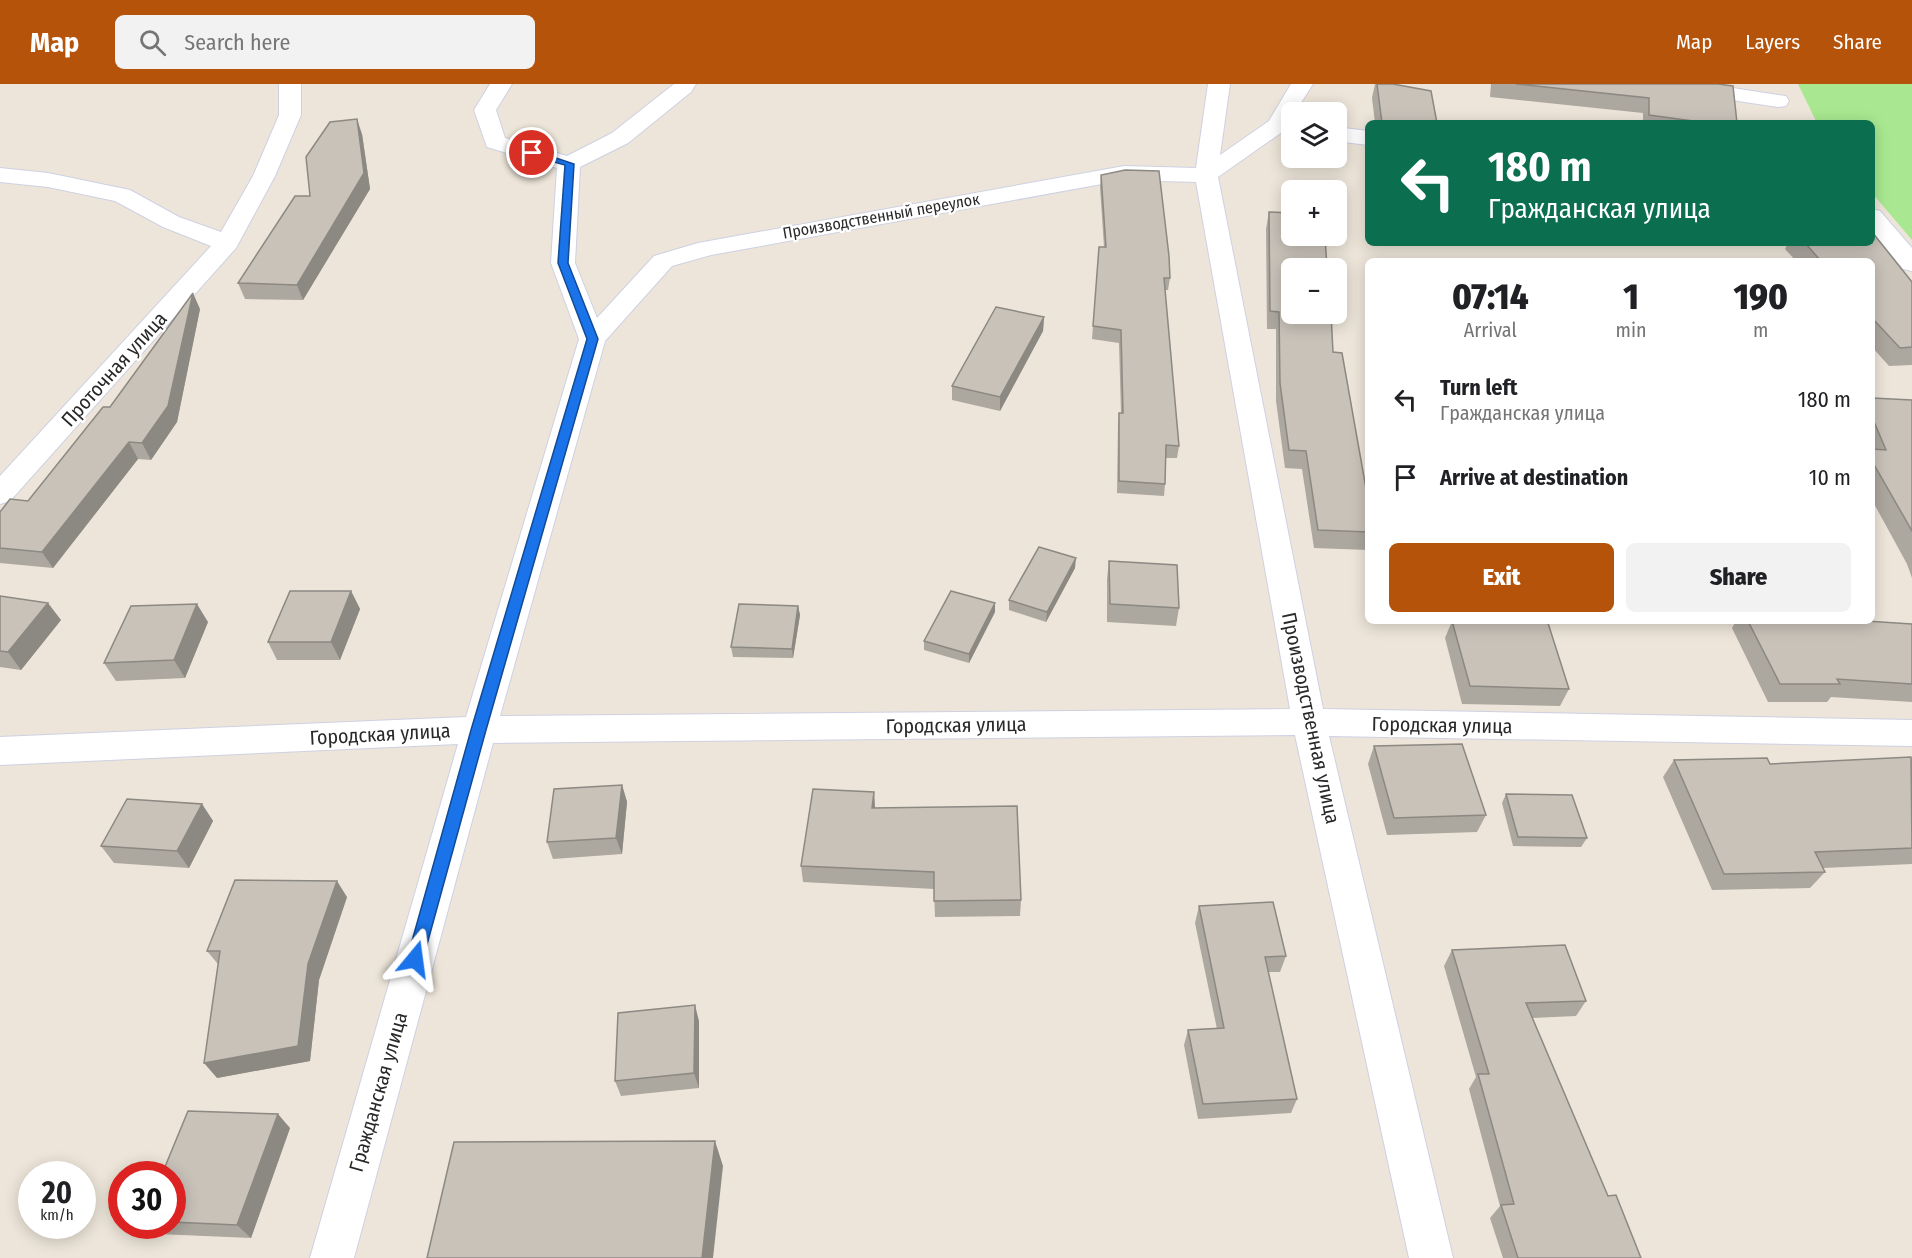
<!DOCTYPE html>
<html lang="en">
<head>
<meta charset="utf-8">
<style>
  :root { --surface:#fff; --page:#f2f2f2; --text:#202124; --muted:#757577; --accent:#b45309 }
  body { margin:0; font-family:"Fira Sans Condensed",sans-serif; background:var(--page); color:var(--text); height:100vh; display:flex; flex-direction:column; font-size:22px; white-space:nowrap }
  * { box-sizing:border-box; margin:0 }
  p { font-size:20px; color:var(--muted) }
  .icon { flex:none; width:33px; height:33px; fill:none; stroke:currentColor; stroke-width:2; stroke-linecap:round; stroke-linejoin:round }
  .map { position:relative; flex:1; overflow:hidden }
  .drawer { position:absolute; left:1365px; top:174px; width:510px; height:366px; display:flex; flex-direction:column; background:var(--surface); border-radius:9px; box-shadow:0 3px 15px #0003 }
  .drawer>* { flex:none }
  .hud { position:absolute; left:1365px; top:36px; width:510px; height:126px; border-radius:9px; box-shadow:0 3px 15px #0003; background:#0b6e4f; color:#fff; overflow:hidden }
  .tools { position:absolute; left:1281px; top:18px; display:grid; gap:12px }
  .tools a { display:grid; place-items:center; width:66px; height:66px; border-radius:9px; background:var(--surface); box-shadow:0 3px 15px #0003; font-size:30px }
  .speed { position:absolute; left:18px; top:1077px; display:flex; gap:12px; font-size:30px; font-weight:700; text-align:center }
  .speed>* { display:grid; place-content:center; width:78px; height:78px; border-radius:50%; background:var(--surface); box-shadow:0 3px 15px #0003; line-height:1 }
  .speed small { font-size:15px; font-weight:400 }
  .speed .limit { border:9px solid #d22; background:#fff; color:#111 }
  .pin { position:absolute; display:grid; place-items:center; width:51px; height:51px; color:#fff; margin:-26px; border:3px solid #fff; border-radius:50%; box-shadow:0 2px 6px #0007 }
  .me { position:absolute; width:66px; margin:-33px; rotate:16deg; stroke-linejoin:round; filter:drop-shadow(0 0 4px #0008) }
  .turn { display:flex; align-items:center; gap:21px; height:126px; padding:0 24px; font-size:27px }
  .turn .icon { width:78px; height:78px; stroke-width:2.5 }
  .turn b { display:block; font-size:42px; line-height:51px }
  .eta { display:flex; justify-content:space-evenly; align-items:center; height:102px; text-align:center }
  .eta b { font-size:36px; font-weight:800; line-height:42px }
  .action { display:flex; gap:12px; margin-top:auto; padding:12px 24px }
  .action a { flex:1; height:69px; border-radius:9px; background:var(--accent); color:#fff; font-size:24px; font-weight:800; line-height:69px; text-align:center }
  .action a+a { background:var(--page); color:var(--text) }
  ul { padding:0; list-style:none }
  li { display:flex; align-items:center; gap:18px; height:78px; padding:0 24px }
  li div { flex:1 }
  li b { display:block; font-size:22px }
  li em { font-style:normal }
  header { display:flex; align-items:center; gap:36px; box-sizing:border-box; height:84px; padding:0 30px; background:var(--accent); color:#fff }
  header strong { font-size:28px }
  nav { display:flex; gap:33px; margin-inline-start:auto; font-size:21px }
  .search { width:420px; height:54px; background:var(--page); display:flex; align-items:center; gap:15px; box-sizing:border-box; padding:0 21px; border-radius:9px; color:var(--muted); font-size:22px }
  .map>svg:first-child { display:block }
</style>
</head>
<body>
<header>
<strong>Map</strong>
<div class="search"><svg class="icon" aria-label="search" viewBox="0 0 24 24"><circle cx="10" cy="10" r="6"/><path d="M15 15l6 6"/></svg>Search here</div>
<nav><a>Map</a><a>Layers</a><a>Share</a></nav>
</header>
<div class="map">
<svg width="1912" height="1174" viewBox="0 0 1912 1174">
  <rect width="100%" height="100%" fill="#ede5d9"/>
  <path fill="#a9e890" d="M 1798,0 L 1912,0 L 1912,156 L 1872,109 L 1872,39 L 1817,39 Z"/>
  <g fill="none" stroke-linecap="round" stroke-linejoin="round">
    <g stroke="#ced1e3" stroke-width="2">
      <path id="minor" d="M 279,0 L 301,0 L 301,31 L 275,92 L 236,164 L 10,417 L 0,420 L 0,392 L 211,162 L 163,143 L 115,117 L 48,103 L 0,98 L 0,84 L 48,89 L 130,106 L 179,133 L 221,148 L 253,92 L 279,31 Z
        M 490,0 L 512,0 L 496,26 L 505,54 L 567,72 L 612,49 L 674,0 L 696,0 L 691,8 L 628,59 L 580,83 L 575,179 L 597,234 L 654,172 L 698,159 L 1124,82 L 1196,84 L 1208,0 L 1230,0 L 1220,71 L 1269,37 L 1291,0 L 1313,0 L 1295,28 L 1292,28 L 1292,35 L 1285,46 L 1218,93 L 1323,625 L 1912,636 L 1912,662 L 1329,652 L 1453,1174 L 1409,1174 L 1295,651 L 493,659 L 354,1174 L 310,1174 L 458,660 L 0,681 L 0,653 L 466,633 L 579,255 L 551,179 L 557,84 L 487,63 L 474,26 ZM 1124,96 L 1196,98 L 1290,625 L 500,632 L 605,257 L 672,182 L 711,171 Z
        M 1654,0 L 1707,0 L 1778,11 L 1786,12 L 1789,17 L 1786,22 L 1778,23 L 1665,6 L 1658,4 Z
        M 1336,43 L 1368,47 L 1368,61 L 1336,57 Z
        M 1872,125 L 1880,127 L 1912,164 L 1912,187 L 1903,185 L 1872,147 Z"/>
    </g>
    <use href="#minor" fill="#fff" fill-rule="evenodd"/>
  </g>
  <path fill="#aca79f" d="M 1375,0 L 1393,0 L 1437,39 L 1375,39 L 1372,14 Z
    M 1491,0 L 1718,0 L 1737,39 L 1643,39 L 1643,29 L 1490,13 Z
    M 362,50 L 370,105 L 303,216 L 245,215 L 238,199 Z
    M 1101,91 L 1170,194 L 1168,206 L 1165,206 L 1179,362 L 1177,374 L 1166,374 L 1165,400 L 1164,412 L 1117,409 L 1118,341 L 1119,329 L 1121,329 L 1119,259 L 1092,255 L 1099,163 L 1104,163 L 1100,103 Z
    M 1269,128 L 1333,268 L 1367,410 L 1368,410 L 1368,466 L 1314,464 L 1302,385 L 1285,384 L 1276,317 L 1276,245 L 1267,245 L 1266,145 Z
    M 1788,159 L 1872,159 L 1912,198 L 1912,281 L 1889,282 L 1872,263 L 1872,177 L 1796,177 L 1785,165 Z
    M 200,225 L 177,338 L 151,376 L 138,375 L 53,484 L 0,479 L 0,428 L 28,417 L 110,323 Z
    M 1044,233 L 1043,247 L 1000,327 L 952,316 L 952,302 Z
    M 1872,314 L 1912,316 L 1912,494 L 1907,480 L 1872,416 Z
    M 1109,477 L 1179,524 L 1176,542 L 1107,538 L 1107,495 Z
    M 1075,484 L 1046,538 L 1009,526 L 1009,516 Z
    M 351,507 L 360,525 L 340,576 L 277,576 L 268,558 Z
    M 0,512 L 61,536 L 21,586 L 0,583 Z
    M 995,519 L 995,528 L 969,579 L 924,566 L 924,557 Z
    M 798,522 L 800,531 L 793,574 L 733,573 L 731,563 Z
    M 1452,537 L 1485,537 L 1569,605 L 1560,622 L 1462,620 L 1445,554 Z
    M 1736,537 L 1866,537 L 1912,540 L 1912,618 L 1831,613 L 1827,618 L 1768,618 L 1732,544 Z
    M 208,538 L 185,594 L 116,597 L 104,579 Z
    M 1374,662 L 1486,731 L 1477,748 L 1387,751 L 1368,680 Z
    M 1912,674 L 1912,780 L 1823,784 L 1825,788 L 1810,804 L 1712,806 L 1663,693 L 1674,676 L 1770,680 Z
    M 622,701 L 627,718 L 622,770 L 553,775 L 547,758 Z
    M 874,708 L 875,724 L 1021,816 L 1020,832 L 935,833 L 934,805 L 803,798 L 801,782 Z
    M 1506,710 L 1587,754 L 1581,763 L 1513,762 L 1502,719 Z
    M 202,720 L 213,737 L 189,784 L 114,779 L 101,762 Z
    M 347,813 L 319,896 L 310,977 L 217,994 L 218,880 L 207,867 Z
    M 1199,822 L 1286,872 L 1280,888 L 1268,888 L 1297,1015 L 1291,1029 L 1198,1035 L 1184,961 L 1188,946 L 1217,945 L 1195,839 Z
    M 1452,866 L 1586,917 L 1576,932 L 1532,934 L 1608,1112 L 1641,1174 L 1503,1174 L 1490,1134 L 1500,1122 L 1469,1005 L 1476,993 L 1444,882 Z
    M 699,937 L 699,1004 L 621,1012 L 615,997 Z
    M 290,1044 L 251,1154 L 158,1150 L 148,1142 L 172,1142 L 172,1090 Z"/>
  <path fill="#8c8882" d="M 357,35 L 362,50 L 370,105 L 303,216 L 297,201 Z
    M 193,209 L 200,225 L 177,338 L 151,376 L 142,359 Z
    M 1044,233 L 1043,247 L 1000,327 L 1000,313 Z
    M 129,358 L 138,375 L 53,484 L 42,468 Z
    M 1076,474 L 1075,484 L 1046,538 L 1047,528 Z
    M 351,507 L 360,525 L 340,576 L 331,558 Z
    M 48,519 L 61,536 L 21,586 L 8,568 Z
    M 995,519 L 995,528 L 969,579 L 969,570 Z
    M 197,520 L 208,538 L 185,594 L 174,576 Z
    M 798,522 L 800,531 L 793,574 L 792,565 Z
    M 622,701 L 627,718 L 622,770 L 616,754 Z
    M 874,708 L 875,726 L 872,724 Z
    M 202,720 L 213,737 L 189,784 L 177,767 Z
    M 337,797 L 347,813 L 319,896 L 310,977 L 217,994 L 204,979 Z
    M 695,921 L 699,937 L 699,1004 L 694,989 Z
    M 278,1030 L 290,1044 L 251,1154 L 237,1141 Z
    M 715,1057 L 723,1082 L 713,1174 L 702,1174 Z"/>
  <path fill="#c8c2b9" stroke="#8c8882" stroke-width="1.5" d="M 1377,0 L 1393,0 L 1431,7 L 1437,39 L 1382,39 Z
    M 1516,0 L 1718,0 L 1733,2 L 1737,39 L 1708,39 L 1649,31 L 1649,14 Z
    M 357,35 L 364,89 L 297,201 L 238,199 L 295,112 L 310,112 L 306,73 L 330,38 Z
    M 1125,86 L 1159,87 L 1169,172 L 1170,194 L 1164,194 L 1179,362 L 1166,361 L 1165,400 L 1119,397 L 1119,329 L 1123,329 L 1121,246 L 1093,242 L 1099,163 L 1106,163 L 1101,91 Z
    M 1269,128 L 1292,129 L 1292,152 L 1325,152 L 1327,184 L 1292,184 L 1292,230 L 1331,230 L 1333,268 L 1342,269 L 1367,410 L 1368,410 L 1368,448 L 1318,446 L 1306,367 L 1289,366 L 1280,299 L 1279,228 L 1270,227 Z
    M 1872,148 L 1912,198 L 1912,263 L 1900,264 L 1872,234 L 1872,177 L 1821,177 L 1805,159 L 1872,159 Z
    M 193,209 L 168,322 L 142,359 L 129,358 L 42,468 L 0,464 L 0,428 L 10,415 L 28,417 L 103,323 L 110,323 Z
    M 996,223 L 1044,233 L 1000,313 L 952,302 Z
    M 1872,314 L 1912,316 L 1912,447 L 1872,377 L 1872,365 L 1886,366 L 1872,333 Z
    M 1039,463 L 1076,474 L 1047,528 L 1009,516 Z
    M 1109,477 L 1177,481 L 1179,524 L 1110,520 Z
    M 290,507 L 351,507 L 331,558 L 268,558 Z
    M 951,507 L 995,519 L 969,570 L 924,557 Z
    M 0,512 L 48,519 L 8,568 L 0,567 Z
    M 197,520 L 174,576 L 104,579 L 131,522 Z
    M 739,520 L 798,522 L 792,565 L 731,563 Z
    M 1452,537 L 1548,539 L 1569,605 L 1470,602 Z
    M 1748,537 L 1866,537 L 1912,540 L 1912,600 L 1837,595 L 1840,600 L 1780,600 Z
    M 1462,660 L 1486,731 L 1394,734 L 1374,662 Z
    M 1911,673 L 1912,764 L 1815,768 L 1825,788 L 1724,790 L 1674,676 L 1767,674 L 1770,680 Z
    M 622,701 L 616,754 L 547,758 L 554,705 Z
    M 813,705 L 874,708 L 872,724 L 1017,722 L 1021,816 L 934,817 L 934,788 L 801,782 Z
    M 1506,710 L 1572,711 L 1587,754 L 1518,753 Z
    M 127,715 L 202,720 L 177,767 L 101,762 Z
    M 235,796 L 337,797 L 308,880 L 298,962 L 204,979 L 220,867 L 207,867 Z
    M 1273,818 L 1286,872 L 1265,873 L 1297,1015 L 1203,1020 L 1188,946 L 1224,944 L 1199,822 Z
    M 1565,861 L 1586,917 L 1526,919 L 1608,1112 L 1616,1111 L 1641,1174 L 1518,1174 L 1501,1121 L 1514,1120 L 1478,990 L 1489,990 L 1452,866 Z
    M 695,921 L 694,989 L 615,997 L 618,929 Z
    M 188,1027 L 278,1030 L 237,1141 L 172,1138 L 172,1090 L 162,1090 Z
    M 715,1057 L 702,1174 L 427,1174 L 454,1058 Z"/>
  <path fill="#1a73e8" stroke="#114b97" stroke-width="1.5" d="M 532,66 L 574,80 L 568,179 L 598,255 L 486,646 L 423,875 L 420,880 L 415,882 L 409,880 L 407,875 L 471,646 L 587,255 L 558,179 L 565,81 L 529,71 L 529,67 Z"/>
  <g text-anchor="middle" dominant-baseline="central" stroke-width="4.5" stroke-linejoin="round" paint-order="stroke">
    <g font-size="16" fill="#292929" stroke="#fff">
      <text transform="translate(881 132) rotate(-10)">Производственный переулок</text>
    </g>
    <g font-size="20" fill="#292929" stroke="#fff">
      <text transform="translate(114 285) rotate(-48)">Проточная улица</text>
      <text transform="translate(1311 634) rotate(78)">Производственная улица</text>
      <text transform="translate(956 641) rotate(-1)">Городская улица</text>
      <text transform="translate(1442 641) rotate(1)">Городская улица</text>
      <text transform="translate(380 650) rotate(-3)">Городская улица</text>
      <text transform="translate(378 1008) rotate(-74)">Гражданская улица</text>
    </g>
  </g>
</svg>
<div class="tools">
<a><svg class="icon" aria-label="layers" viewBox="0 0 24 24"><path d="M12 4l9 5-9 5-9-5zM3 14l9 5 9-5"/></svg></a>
<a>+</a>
<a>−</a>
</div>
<div class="speed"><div>20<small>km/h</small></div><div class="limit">30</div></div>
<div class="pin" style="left:532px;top:69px;background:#d93025"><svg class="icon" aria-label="arrive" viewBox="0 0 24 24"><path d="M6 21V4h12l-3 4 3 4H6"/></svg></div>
<svg class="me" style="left:415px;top:875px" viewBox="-20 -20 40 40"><path d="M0-17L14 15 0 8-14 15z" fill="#1a73e8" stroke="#fff" stroke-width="4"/></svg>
<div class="hud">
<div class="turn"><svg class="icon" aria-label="left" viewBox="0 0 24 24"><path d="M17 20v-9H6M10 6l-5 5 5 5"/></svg><div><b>180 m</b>Гражданская улица</div></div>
</div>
<section class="drawer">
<div class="eta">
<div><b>07:14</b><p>Arrival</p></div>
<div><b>1</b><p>min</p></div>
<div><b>190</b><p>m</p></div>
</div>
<ul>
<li><svg class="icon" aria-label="left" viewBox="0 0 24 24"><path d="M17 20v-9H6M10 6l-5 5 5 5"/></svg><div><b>Turn left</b><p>Гражданская улица</p></div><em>180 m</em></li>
<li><svg class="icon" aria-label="arrive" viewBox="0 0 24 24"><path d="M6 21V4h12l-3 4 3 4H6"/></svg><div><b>Arrive at destination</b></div><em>10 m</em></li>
</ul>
<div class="action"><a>Exit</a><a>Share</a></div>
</section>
</div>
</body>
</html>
